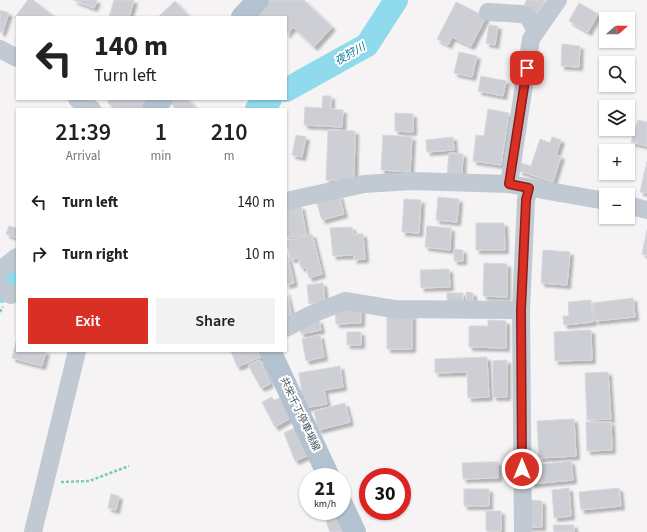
<!DOCTYPE html>
<html lang="en">
<head>
<meta charset="utf-8">
<style>
  :root { --surface:#fff; --page:#f2f2f2; --text:#222; --muted:#767676; --accent:#d93025 }
  body { margin:0; font-family:"Source Sans 3","Noto Sans JP",sans-serif; background:var(--page); color:var(--text); height:100vh; display:flex; flex-direction:column; font-size:15px; white-space:nowrap }
  * { box-sizing:border-box; margin:0 }
  p { font-size:13px; color:var(--muted) }
  .icon { flex:none; width:22px; height:22px; fill:none; stroke:currentColor; stroke-width:2; stroke-linecap:round; stroke-linejoin:round }
  .map { position:relative; flex:1; overflow:hidden }
  .details { position:absolute; left:16px; top:108px; width:271px; height:244px; display:flex; flex-direction:column; background:var(--surface); border-radius:0px; box-shadow:0 1px 3px #0004 }
  .details>* { flex:none }
  .top-card { position:absolute; left:16px; top:16px; width:271px; height:84px; border-radius:0px; box-shadow:0 1px 3px #0004; background:#fff; color:var(--text); overflow:hidden }
  .needle { width:26px; rotate:70deg }
  .fabs { position:absolute; left:599px; top:12px; display:grid; gap:8px }
  .fabs a { display:grid; place-items:center; width:36px; height:36px; border-radius:0px; background:var(--surface); box-shadow:0 1px 3px #0004; font-size:20px }
  .speed { position:absolute; left:299px; top:468px; display:flex; gap:8px; font-size:20px; font-weight:700; text-align:center }
  .speed>* { display:grid; place-content:center; width:52px; height:52px; border-radius:50%; background:var(--surface); box-shadow:0 1px 3px #0004; line-height:1 }
  .speed small { font-size:10px; font-weight:400 }
  .speed .limit { border:6px solid #d22; background:#fff; color:#111 }
  .pin { position:absolute; display:grid; place-items:center; width:34px; height:34px; color:#fff; margin:-17px; border-radius:8px; box-shadow:0 2px 6px #0006 }
  .me { position:absolute; width:44px; margin:-22px; rotate:0deg; stroke-linejoin:round; filter:drop-shadow(0 0 3px #0008) }
  .turn { display:flex; align-items:center; gap:14px; height:84px; padding:0 12px; font-size:18px }
  .turn .icon { width:52px; height:52px; stroke-width:2.5 }
  .turn b { display:block; font-size:28px; line-height:34px }
  .eta { display:flex; justify-content:space-evenly; align-items:center; height:68px; text-align:center }
  .eta b { font-size:24px; font-weight:600; line-height:28px }
  .primary-button { display:flex; gap:8px; margin-top:auto; padding:8px 12px }
  .primary-button a { flex:1; height:46px; border-radius:0px; background:var(--accent); color:#fff; font-size:16px; font-weight:600; line-height:46px; text-align:center }
  .primary-button a+a { background:var(--page); color:var(--text) }
  ul { padding:0; list-style:none }
  li { display:flex; align-items:center; gap:12px; height:52px; padding:0 12px }
  li div { flex:1 }
  li b { display:block; font-size:15px }
  li em { font-style:normal }
  .map>svg:first-child { display:block }
</style>
</head>
<body>
<div class="map">
<svg width="647" height="532" viewBox="0 0 647 532">
  <defs>
    <filter id="shadow"><feDropShadow dx="3.5" dy="3.5" stdDeviation="1" flood-color="#0004"/></filter>
  </defs>
  <rect width="100%" height="100%" fill="#f5f3f3"/>
  <g fill="none" stroke-linecap="round" stroke-linejoin="round">
    <path stroke="#90daee" stroke-width="24" d="M 286,90 L 367,45 L 396,0
      M 257,109 L 262,104 L 270,99
      M 0,291 L 17,274"/>
  </g>
  <path fill="#cdcfd5" stroke="#d7d9de" filter="url(#shadow)" d="M 28,0 L 33,0 L 55,17 L 17,18 L 15,17 Z
    M 73,0 L 97,0 L 94,8 Z
    M 114,0 L 134,0 L 129,17 L 109,17 Z
    M 269,0 L 304,0 L 332,27 L 314,47 L 293,27 L 286,35 L 286,17 L 253,17 Z
    M 527,0 L 546,0 L 537,14 L 524,5 Z
    M 175,1 L 190,17 L 158,17 Z
    M 456,2 L 486,17 L 471,46 L 452,37 L 448,45 L 437,39 Z
    M 579,3 L 598,14 L 588,32 L 569,21 Z
    M 0,10 L 9,13 L 2,33 L 0,32 Z
    M 489,25 L 498,26 L 495,45 L 486,43 Z
    M 562,44 L 580,46 L 579,67 L 561,66 Z
    M 459,52 L 477,56 L 472,77 L 454,73 Z
    M 481,76 L 506,81 L 503,96 L 478,91 Z
    M 323,96 L 331,96 L 331,109 L 343,110 L 342,127 L 304,125 L 305,107 L 322,108 Z
    M 110,99 L 152,99 L 144,109 L 115,109 L 107,102 Z
    M 175,99 L 188,99 L 196,109 L 176,109 L 171,103 Z
    M 488,109 L 509,113 L 501,165 L 473,161 L 476,135 L 484,136 Z
    M 395,113 L 413,114 L 413,132 L 395,131 Z
    M 638,120 L 647,122 L 647,146 L 631,142 Z
    M 328,130 L 355,131 L 354,181 L 326,180 Z
    M 296,135 L 306,137 L 302,157 L 292,155 Z
    M 383,135 L 412,137 L 410,172 L 381,170 Z
    M 453,137 L 454,150 L 427,152 L 426,140 Z
    M 552,137 L 561,140 L 556,155 L 561,156 L 553,182 L 519,171 L 521,163 L 531,166 L 540,139 L 550,143 Z
    M 449,153 L 463,154 L 462,175 L 447,174 Z
    M 647,161 L 647,193 L 640,192 Z
    M 339,195 L 344,214 L 322,220 L 316,201 Z
    M 438,197 L 459,199 L 457,222 L 436,220 Z
    M 404,199 L 421,200 L 419,233 L 402,232 Z
    M 301,206 L 306,234 L 286,238 L 286,209 Z
    M 476,223 L 504,223 L 505,250 L 476,250 Z
    M 9,226 L 17,228 L 17,238 L 6,234 Z
    M 427,226 L 451,228 L 450,250 L 425,247 Z
    M 352,227 L 353,234 L 363,234 L 365,259 L 354,260 L 354,255 L 333,256 L 330,228 Z
    M 647,230 L 647,255 L 642,254 Z
    M 312,234 L 322,274 L 309,278 L 306,267 L 301,268 L 298,258 L 291,259 L 286,241 Z
    M 454,249 L 463,250 L 463,261 L 454,261 Z
    M 286,250 L 294,283 L 286,285 Z
    M 543,250 L 570,252 L 567,285 L 541,283 Z
    M 484,263 L 507,264 L 507,297 L 483,296 Z
    M 449,269 L 450,287 L 421,288 L 420,270 Z
    M 323,283 L 325,301 L 309,304 L 307,285 Z
    M 286,291 L 292,317 L 286,318 Z
    M 466,292 L 473,293 L 473,306 L 466,305 Z
    M 447,293 L 463,293 L 463,306 L 447,306 Z
    M 633,298 L 635,317 L 595,321 L 593,303 Z
    M 591,300 L 593,322 L 564,325 L 563,316 L 569,316 L 568,302 Z
    M 361,309 L 361,323 L 336,324 L 335,310 Z
    M 387,315 L 412,315 L 412,349 L 387,349 Z
    M 319,320 L 321,330 L 301,334 L 299,323 Z
    M 488,320 L 506,321 L 506,348 L 469,347 L 469,326 L 488,326 Z
    M 591,330 L 592,360 L 555,361 L 554,332 Z
    M 347,332 L 361,332 L 361,345 L 347,345 Z
    M 320,335 L 324,357 L 306,361 L 302,339 Z
    M 16,342 L 17,351 L 46,351 L 42,366 L 12,358 Z
    M 231,351 L 258,351 L 261,357 L 237,367 Z
    M 487,357 L 489,397 L 468,398 L 467,372 L 435,373 L 435,359 Z
    M 260,360 L 270,384 L 261,388 L 248,365 Z
    M 507,360 L 507,397 L 493,397 L 493,361 Z
    M 340,366 L 343,387 L 324,390 L 327,404 L 304,408 L 299,373 Z
    M 608,372 L 611,419 L 587,420 L 585,373 Z
    M 272,397 L 274,401 L 281,397 L 292,417 L 275,427 L 262,402 Z
    M 345,403 L 350,422 L 318,430 L 314,411 Z
    M 574,419 L 576,456 L 539,458 L 537,421 Z
    M 586,422 L 611,422 L 612,450 L 587,451 Z
    M 299,426 L 311,454 L 295,461 L 284,433 Z
    M 571,461 L 573,480 L 530,484 L 528,466 Z
    M 485,462 L 498,462 L 498,478 L 463,479 L 462,463 Z
    M 569,488 L 571,516 L 554,518 L 552,490 Z
    M 619,488 L 621,506 L 581,510 L 579,492 Z
    M 464,489 L 489,489 L 489,506 L 464,506 Z
    M 111,494 L 119,496 L 116,510 L 108,508 Z
    M 529,500 L 542,501 L 542,527 L 528,527 Z
    M 486,511 L 501,511 L 501,531 L 486,531 Z
    M 339,516 L 345,532 L 330,532 L 326,521 Z
    M 553,525 L 574,525 L 574,532 L 554,532 Z"/>
  <g fill="none" stroke-linecap="round" stroke-linejoin="round">
    <path stroke="#7ad0a6" stroke-width="2.5" stroke-dasharray="3 2" stroke-linecap="butt" d="M 0,312 L 3,307
      M 61,482 L 89,481 L 129,466"/>
    <path stroke="#c1cad2" stroke-width="18" d="M 488,12 L 522,14 L 528,17 L 536,30
      M 0,49 L 17,58
      M 77,99 L 92,109
      M 509,184 L 531,39 L 558,0
      M 286,201 L 364,184 L 413,181 L 509,184 L 606,201
      M 628,205 L 647,210
      M 0,270 L 17,257
      M 0,286 L 11,295
      M 286,328 L 310,315 L 345,301 L 394,309 L 521,310
      M 33,532 L 77,351
      M 523,532 L 521,310 L 526,200 L 529,188"/>
    <path stroke="#b3c2d1" stroke-width="22" d="M 242,17 L 258,0
      M 153,109 L 162,99
      M 270,351 L 329,477
      M 342,504 L 355,532"/>
  </g>
  <g fill="none" stroke-linecap="round" stroke-linejoin="round">
    <g stroke="#8d1f18" stroke-width="10">
      <path id="route" d="M 522,469 L 521,310 L 526,200 L 529,188 L 509,184 L 527,68"/>
    </g>
    <use href="#route" stroke="#d93025" stroke-width="7"/>
  </g>
  <g text-anchor="middle" dominant-baseline="central" stroke-width="4" stroke-linejoin="round" paint-order="stroke">
    <g font-size="10" fill="#4a5661" stroke="#fff">
      <text transform="translate(300 414) rotate(65)">共栄千丁停車場線</text>
    </g>
    <g font-size="11" font-style="italic" fill="#0c7c9b" stroke="#fff">
      <text transform="translate(350 54) rotate(-30)">夜狩川</text>
    </g>
  </g>
</svg>
<div class="fabs">
<a><svg class="needle" viewBox="-14 -14 28 28"><path d="M0-13l5 13h-10z" fill="#e53935"/><path d="M0 13l5-13h-10z" fill="#767676"/></svg></a>
<a><svg class="icon" aria-label="search" viewBox="0 0 24 24"><circle cx="10" cy="10" r="6"/><path d="M15 15l6 6"/></svg></a>
<a><svg class="icon" aria-label="layers" viewBox="0 0 24 24"><path d="M12 4l9 5-9 5-9-5zM3 14l9 5 9-5"/></svg></a>
<a>+</a>
<a>−</a>
</div>
<div class="speed"><div>21<small>km/h</small></div><div class="limit">30</div></div>
<div class="pin" style="left:527px;top:68px;background:#d93025"><svg class="icon" aria-label="arrive" viewBox="0 0 24 24"><path d="M6 21V4h12l-3 4 3 4H6"/></svg></div>
<svg class="me" style="left:522px;top:469px" viewBox="-20 -20 40 40"><circle r="17" fill="#d93025" stroke="#fff" stroke-width="3"/><path d="M0-11L8 9 0 5-8 9z" fill="#fff"/></svg>
<div class="top-card">
<div class="turn"><svg class="icon" aria-label="left" viewBox="0 0 24 24"><path d="M17 20v-9H6M10 6l-5 5 5 5"/></svg><div><b>140 m</b>Turn left</div></div>
</div>
<section class="details">
<div class="eta">
<div><b>21:39</b><p>Arrival</p></div>
<div><b>1</b><p>min</p></div>
<div><b>210</b><p>m</p></div>
</div>
<ul>
<li><svg class="icon" aria-label="left" viewBox="0 0 24 24"><path d="M17 20v-9H6M10 6l-5 5 5 5"/></svg><div><b>Turn left</b></div><em>140 m</em></li>
<li><svg class="icon" aria-label="right" viewBox="0 0 24 24"><path d="M7 20v-9h11M14 6l5 5-5 5"/></svg><div><b>Turn right</b></div><em>10 m</em></li>
</ul>
<div class="primary-button"><a>Exit</a><a>Share</a></div>
</section>
</div>
</body>
</html>
